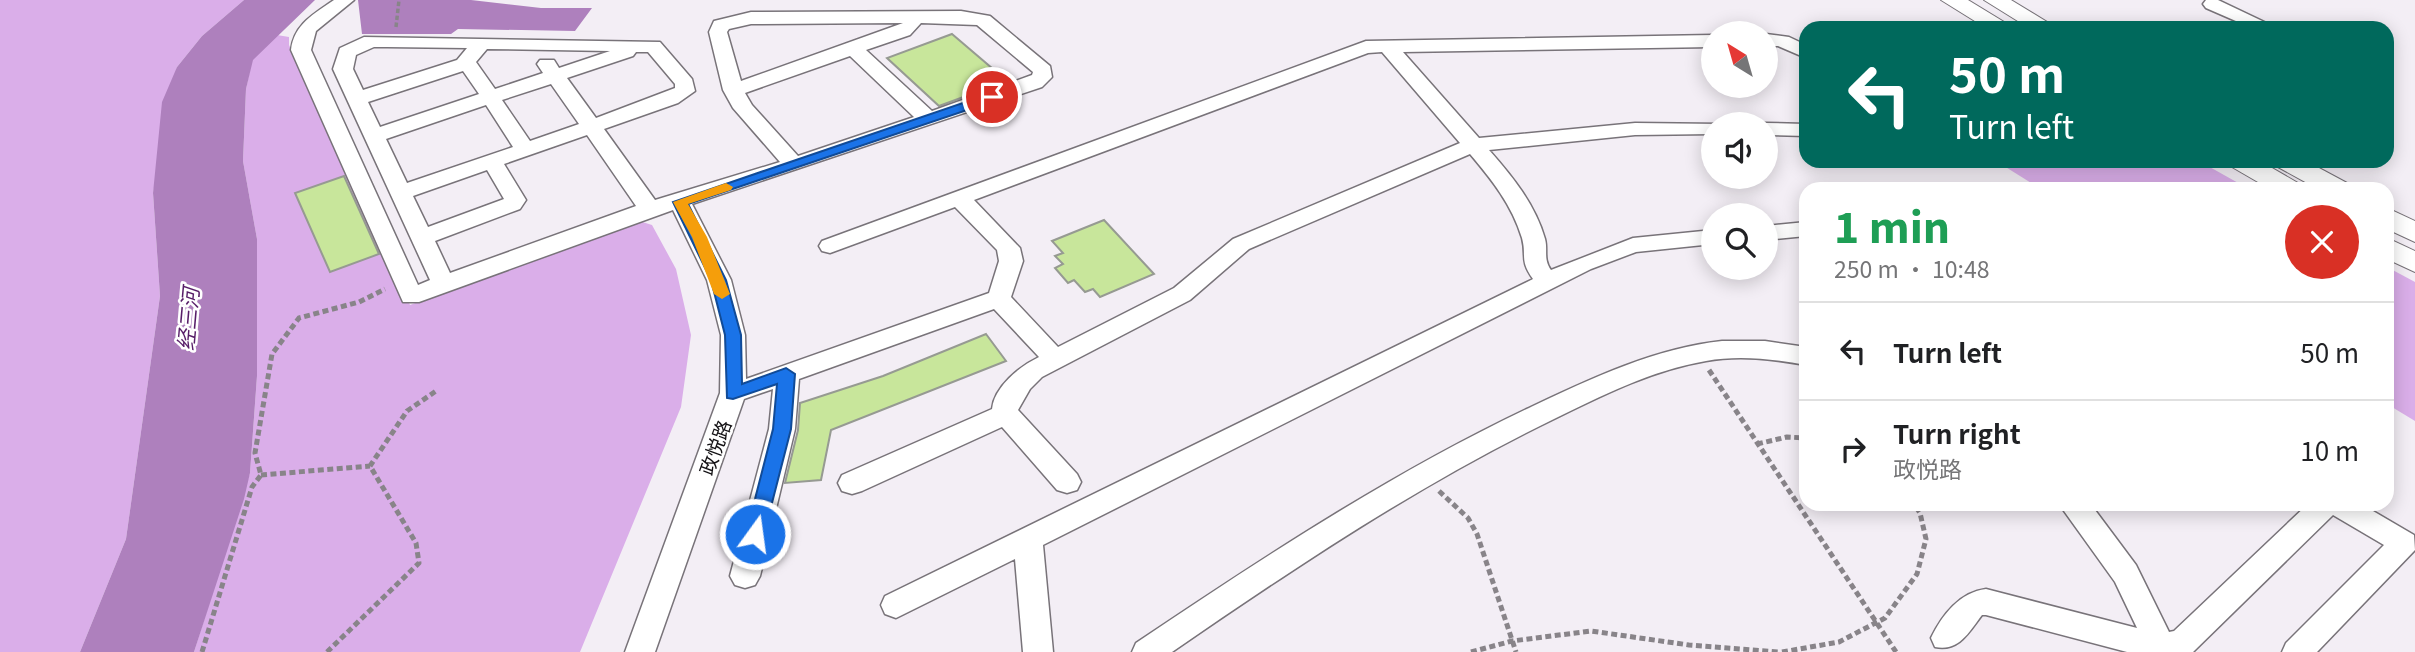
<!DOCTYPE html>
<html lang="en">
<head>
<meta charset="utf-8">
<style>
  :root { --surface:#fff; --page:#f2f2f2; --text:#202124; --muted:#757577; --line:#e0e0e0 }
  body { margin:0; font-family:Georgia,"Noto Sans SC",serif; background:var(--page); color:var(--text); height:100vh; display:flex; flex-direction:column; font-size:26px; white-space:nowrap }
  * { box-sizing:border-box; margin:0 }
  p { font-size:23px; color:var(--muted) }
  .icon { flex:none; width:38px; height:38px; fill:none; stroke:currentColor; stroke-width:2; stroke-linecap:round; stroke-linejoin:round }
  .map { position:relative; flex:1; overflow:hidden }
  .drawer { position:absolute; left:1799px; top:182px; width:595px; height:329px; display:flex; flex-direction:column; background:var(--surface); border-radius:21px; box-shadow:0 4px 18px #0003 }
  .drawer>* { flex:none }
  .guide { position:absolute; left:1799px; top:21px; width:595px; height:147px; border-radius:21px; box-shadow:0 4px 18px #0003; background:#00695c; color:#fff; overflow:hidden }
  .needle { width:46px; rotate:323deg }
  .buttons { position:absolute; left:1701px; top:21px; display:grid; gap:14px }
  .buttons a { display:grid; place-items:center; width:77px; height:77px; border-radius:50%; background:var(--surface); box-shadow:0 4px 18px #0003; font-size:35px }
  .pin { position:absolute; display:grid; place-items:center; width:60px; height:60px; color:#fff; margin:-30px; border:4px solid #fff; border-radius:50%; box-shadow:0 2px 7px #0007 }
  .me { position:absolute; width:77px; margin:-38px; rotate:14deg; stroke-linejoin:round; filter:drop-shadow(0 0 5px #0008) }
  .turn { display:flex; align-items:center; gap:24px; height:147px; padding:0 35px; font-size:32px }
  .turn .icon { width:91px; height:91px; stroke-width:2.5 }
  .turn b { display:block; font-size:49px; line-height:60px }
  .round { display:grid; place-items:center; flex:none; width:74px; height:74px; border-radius:37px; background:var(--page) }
  .head { display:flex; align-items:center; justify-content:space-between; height:119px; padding:0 35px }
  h1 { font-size:42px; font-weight:800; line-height:52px; color:#1e9e55 }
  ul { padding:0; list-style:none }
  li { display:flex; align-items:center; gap:21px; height:98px; padding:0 35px; border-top:2px solid var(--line) }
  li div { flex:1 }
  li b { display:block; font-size:26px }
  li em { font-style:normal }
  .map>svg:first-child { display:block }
</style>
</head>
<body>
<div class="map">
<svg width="2415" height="652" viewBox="0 0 2415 652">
  <rect width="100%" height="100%" fill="#f3eef5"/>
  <path fill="#daaee9" d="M 0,0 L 244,0 L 202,36 L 177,67 L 153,193 L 160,296 L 126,539 L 80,652 L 0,652 Z
    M 277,35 L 289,37 L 289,45 L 410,305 L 636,220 L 652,225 L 676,269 L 691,335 L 681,407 L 580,652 L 194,652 L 250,473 L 257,376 L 257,239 L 243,161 L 246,89 L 252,60 Z
    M 1996,161 L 2199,161 L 2249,189 L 2041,189 Z
    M 2387,267 L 2415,282 L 2415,421 L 2387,404 Z"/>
  <path fill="#ae80bd" d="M 244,0 L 315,0 L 253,60 L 246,89 L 243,161 L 257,239 L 257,376 L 250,473 L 244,499 L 194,652 L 80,652 L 126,539 L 160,296 L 153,193 L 162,102 L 177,67 L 202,36 Z
    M 358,0 L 471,0 L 541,8 L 592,8 L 575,31 L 458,29 L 451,34 L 362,34 Z"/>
  <path fill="#c8e69b" stroke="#969a92" stroke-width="2" d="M 952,34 L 1007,81 L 939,106 L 887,58 Z
    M 344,176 L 379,254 L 330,272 L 295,193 Z
    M 1104,220 L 1154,274 L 1100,297 L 1093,289 L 1085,292 L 1074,280 L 1068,283 L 1055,268 L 1063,264 L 1055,256 L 1063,253 L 1052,241 Z
    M 986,334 L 1006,361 L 831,430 L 821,480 L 785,483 L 798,430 L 800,403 L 883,376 Z"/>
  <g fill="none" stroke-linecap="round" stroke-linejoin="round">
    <g stroke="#787379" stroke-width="3">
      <path id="minor" d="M 334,0 L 354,0 L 316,31 L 311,50 L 418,285 L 430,280 L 333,69 L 340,48 L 364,37 L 660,42 L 692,79 L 695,91 L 678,103 L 604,129 L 655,200 L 780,162 L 733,108 L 723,90 L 709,32 L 714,21 L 751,12 L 961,11 L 990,16 L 1050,66 L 1052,77 L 1042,87 L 692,204 L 731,280 L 745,335 L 746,379 L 989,293 L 999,261 L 997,250 L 955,207 L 830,253 L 822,251 L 819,246 L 822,241 L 1366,41 L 1713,35 L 1713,47 L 1403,52 L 1479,138 L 1635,123 L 1721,124 L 1713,124 L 1713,134 L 1635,135 L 1489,150 C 1512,176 1535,204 1545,239 C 1548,250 1543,259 1551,270 L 1633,238 L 1713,230 L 1713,244 L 1636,252 L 1591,269 L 1043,545 L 1053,652 L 1023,652 L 1015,559 L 896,618 L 885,614 L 881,605 L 885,596 L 1533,279 C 1519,259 1527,257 1522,238 C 1512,205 1492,180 1470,154 L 1249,249 L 1190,300 L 1042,377 L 1030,389 L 1018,410 L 1077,474 L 1081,482 L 1077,490 L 1067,493 L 1057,490 L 1002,427 L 862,491 L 852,494 L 842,491 L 838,483 L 842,475 L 992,409 C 994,387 1020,366 1039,357 L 994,309 L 799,379 L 795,429 L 760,576 L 755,585 L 745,588 L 735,585 L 730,576 L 769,429 L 773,389 L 744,399 L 655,652 L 625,652 L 720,393 L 721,335 L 707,280 L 673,210 L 419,302 L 403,302 L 291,50 C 294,24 314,14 334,0 ZM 903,23 L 741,81 L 727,32 L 729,29 L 751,24 ZM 921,23 L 977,25 L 1033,72 L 1032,75 L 932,111 L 866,50 L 910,35 ZM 374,47 L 387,47 L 467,48 L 457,60 L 363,90 L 353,69 L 356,55 ZM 487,49 L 610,51 L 559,68 L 554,60 L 540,60 L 537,64 L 543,73 L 495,89 L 476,62 ZM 636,52 L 648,52 L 675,84 L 675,88 L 596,118 L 567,78 L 633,56 ZM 1382,52 L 1460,143 L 1233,239 L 1174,288 L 1058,347 L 1011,297 L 1023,261 L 1020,248 L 974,200 L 1368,53 ZM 850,56 L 914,117 L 798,156 L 752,105 L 745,93 ZM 463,71 L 479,94 L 380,127 L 368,102 ZM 551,84 L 579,124 L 530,141 L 502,100 ZM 486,105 L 513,147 L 407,183 L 386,139 ZM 587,135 L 636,206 L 450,273 L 435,241 L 520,209 L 526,200 L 504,164 ZM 487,170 L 504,199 L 428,227 L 413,196 Z
        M 2206,0 L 2218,0 L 2277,28 L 2252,28 L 2206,8 L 2203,4 Z
        M 1766,34 L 1789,37 L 1806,45 L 1806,58 L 1778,46 L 1766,46 Z
        M 1766,123 L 1806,124 L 1806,136 L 1766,135 L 1766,124 L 1760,124 Z
        M 1806,222 L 1806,236 L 1766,240 L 1766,226 Z
        M 1722,341 L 1765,341 L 1806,347 L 1806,365 C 1773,359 1739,355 1706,361 C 1652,370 1601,396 1552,420 C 1418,485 1294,568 1172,652 L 1132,652 L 1136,643 C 1264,557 1393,472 1533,406 C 1592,378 1656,348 1722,341 Z
        M 2059,504 L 2090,504 L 2095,510 L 2136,565 L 2169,632 L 2174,631 L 2308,504 L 2361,504 L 2414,535 L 2415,550 L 2317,652 L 2282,652 L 2286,643 L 2384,545 L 2333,515 L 2193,652 L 2127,652 L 1986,615 L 1982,615 C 1969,632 1959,652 1935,647 L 1931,638 C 1942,615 1960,592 1986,589 L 2137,628 L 2115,582 Z"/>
    </g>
    <g stroke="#787379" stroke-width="2">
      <path id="major" d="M 1941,0 L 1968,0 L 2014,28 L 1986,28 Z
        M 1984,0 L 2011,0 L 2057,28 L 2029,28 Z
        M 2228,161 L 2260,161 L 2298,183 L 2302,189 L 2270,189 L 2232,167 Z
        M 2274,161 L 2306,161 L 2347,183 L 2351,189 L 2318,189 L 2278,167 Z
        M 2387,208 L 2415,221 L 2415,242 L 2387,229 Z
        M 2387,238 L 2415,251 L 2415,272 L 2387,259 Z"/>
    </g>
    <path stroke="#888489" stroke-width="3.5" stroke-dasharray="4.5 2.5" stroke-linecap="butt" d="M 396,27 L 399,0"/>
    <path stroke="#888489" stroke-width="5" stroke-dasharray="6 3.5" stroke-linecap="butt" d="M 1709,370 L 1896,652
      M 1757,444 L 1787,437 L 1806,438
      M 261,475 L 370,466
      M 1439,491 L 1468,518 L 1477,534 L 1516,652
      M 202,652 L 252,487 L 261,475 L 255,453 L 272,354 L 299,318 L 359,302 L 385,289
      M 327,652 L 419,563 L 416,543 L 370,466 L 407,411 L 436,391
      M 1471,652 L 1512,641 L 1591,631 L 1689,645 L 1779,652
      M 1782,652 L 1839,642 L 1885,618 L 1917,574 L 1926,539 L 1920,513 L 1914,504"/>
    <use href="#minor" fill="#fff" fill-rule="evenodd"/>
    <use href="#major" fill="#fff" fill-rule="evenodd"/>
  </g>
  <path fill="#1a73e8" stroke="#114b97" stroke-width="2" d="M 992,93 L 999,97 L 997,100 L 688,204 L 726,280 L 741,335 L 742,384 L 786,368 L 795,374 L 791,429 L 764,534 L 761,540 L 748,540 L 746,534 L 773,429 L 777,384 L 733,399 L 727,398 L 725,335 L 711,280 L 673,202 Z"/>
  <path fill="#f59e0b" d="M 726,183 L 733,187 L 731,190 L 688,204 L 707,237 L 730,294 L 722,299 L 714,294 L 692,237 L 673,202 Z"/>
  <g text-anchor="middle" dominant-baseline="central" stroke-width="5" stroke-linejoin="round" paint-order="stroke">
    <g font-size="19" fill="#121013" stroke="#fff">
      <text transform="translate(714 447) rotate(-70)">政悦路</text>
    </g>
    <g font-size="21" font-style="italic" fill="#571d68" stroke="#fff">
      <text transform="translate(187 319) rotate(-85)">经三河</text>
    </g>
  </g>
</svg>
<div class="buttons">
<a><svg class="needle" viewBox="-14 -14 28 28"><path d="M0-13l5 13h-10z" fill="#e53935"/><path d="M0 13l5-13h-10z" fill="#757577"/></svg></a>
<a><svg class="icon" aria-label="sound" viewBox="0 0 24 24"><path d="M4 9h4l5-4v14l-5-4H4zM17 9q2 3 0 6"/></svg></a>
<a><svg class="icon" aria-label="search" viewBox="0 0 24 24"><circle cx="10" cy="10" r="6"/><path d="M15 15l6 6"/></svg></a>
</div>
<div class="pin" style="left:992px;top:97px;background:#d93025"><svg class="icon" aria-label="arrive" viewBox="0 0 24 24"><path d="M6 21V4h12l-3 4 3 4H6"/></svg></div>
<svg class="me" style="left:755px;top:534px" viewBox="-20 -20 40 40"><circle r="17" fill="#1a73e8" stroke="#fff" stroke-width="3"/><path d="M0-11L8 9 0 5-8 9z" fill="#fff"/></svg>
<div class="guide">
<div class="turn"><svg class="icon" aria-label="left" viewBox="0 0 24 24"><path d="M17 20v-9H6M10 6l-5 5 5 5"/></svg><div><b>50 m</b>Turn left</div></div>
</div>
<section class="drawer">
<div class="head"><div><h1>1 min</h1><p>250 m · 10:48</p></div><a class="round" style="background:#d93025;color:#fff"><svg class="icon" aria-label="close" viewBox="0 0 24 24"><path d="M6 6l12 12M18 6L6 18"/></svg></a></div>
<ul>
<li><svg class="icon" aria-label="left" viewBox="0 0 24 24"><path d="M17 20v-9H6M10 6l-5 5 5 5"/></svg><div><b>Turn left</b></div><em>50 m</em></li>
<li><svg class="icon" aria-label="right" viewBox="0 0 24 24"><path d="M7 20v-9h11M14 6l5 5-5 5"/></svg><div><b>Turn right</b><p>政悦路</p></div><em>10 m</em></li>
</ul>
</section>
</div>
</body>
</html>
